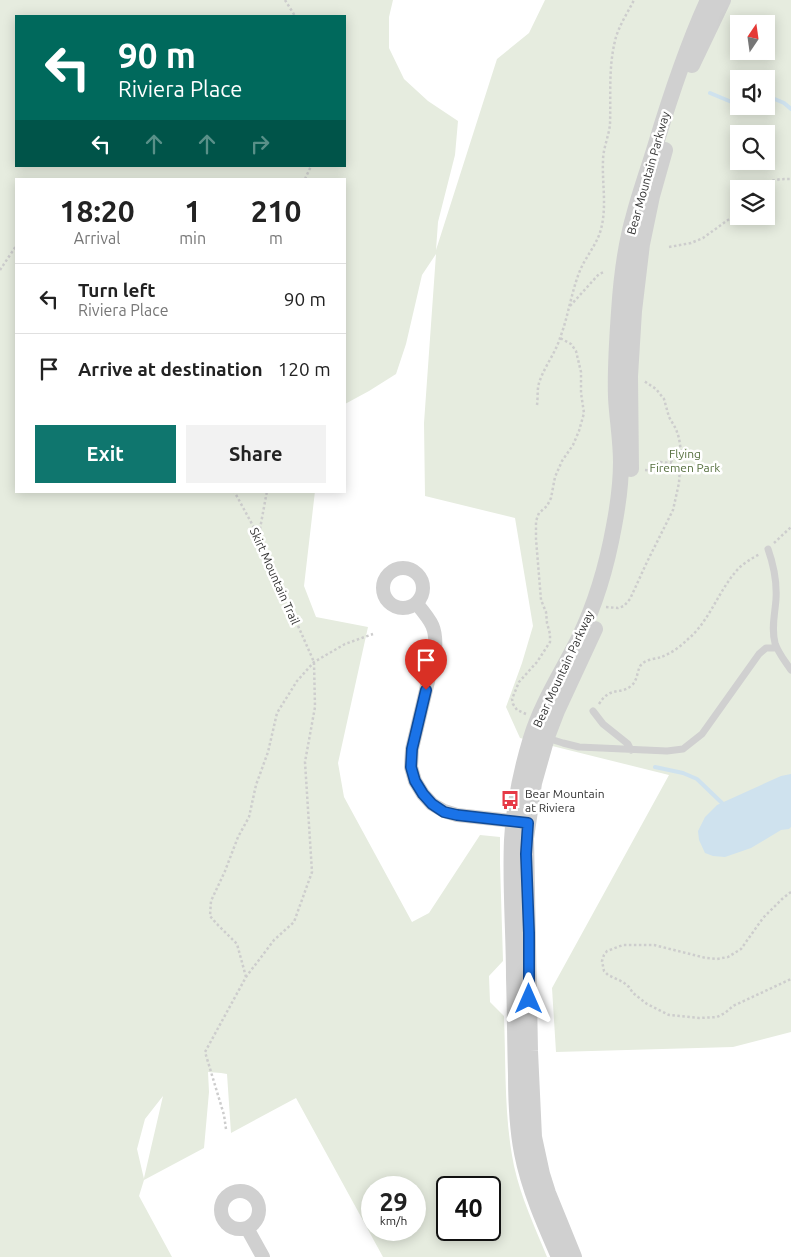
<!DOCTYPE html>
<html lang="en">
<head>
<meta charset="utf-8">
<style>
  :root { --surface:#fff; --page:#f2f2f2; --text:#222; --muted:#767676; --line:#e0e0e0; --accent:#0f766e }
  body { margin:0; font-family:Ubuntu,sans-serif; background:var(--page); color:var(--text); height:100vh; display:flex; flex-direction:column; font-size:19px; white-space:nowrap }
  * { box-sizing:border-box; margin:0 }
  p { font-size:16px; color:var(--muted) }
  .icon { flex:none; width:28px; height:28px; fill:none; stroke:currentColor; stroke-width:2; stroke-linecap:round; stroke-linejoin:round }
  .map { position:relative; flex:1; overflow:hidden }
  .side { position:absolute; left:15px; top:178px; width:331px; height:315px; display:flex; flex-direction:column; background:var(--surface); border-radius:0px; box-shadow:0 2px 12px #0003 }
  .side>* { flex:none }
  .banner { position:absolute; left:15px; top:15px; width:331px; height:152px; border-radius:0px; box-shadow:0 2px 12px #0003; background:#00695c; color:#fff; overflow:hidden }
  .needle { width:32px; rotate:13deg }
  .buttons { position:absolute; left:730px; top:15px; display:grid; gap:10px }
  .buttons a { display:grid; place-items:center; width:45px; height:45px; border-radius:0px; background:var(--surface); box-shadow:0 2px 12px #0003; font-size:25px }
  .speed { position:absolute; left:361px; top:1176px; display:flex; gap:10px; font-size:25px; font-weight:700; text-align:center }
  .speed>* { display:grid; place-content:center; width:65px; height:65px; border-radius:50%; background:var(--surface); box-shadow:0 2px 12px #0003; line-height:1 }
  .speed small { font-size:12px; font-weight:400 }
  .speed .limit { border:2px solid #111; border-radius:8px; background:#fff; color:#111 }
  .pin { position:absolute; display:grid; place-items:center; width:42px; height:42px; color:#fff; margin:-51px -21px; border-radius:50% 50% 50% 0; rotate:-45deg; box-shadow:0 0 5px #0007 }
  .pin .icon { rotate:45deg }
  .me { position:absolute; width:55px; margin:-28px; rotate:0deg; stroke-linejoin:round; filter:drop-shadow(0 0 4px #0008) }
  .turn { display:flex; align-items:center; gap:18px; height:105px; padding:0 20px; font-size:22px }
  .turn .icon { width:65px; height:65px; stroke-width:2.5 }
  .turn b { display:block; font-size:35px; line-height:42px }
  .lanes { display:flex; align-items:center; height:48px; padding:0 20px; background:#0003; justify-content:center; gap:25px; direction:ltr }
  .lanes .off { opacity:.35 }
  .eta { display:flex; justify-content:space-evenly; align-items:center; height:85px; text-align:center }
  .eta b { font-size:30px; font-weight:600; line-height:35px }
  .cta { display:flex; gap:10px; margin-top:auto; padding:10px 20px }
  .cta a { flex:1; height:58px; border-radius:0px; background:var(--accent); color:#fff; font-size:20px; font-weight:600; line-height:58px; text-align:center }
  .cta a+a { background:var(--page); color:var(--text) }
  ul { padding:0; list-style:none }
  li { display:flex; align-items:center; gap:15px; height:70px; padding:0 20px; border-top:1px solid var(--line) }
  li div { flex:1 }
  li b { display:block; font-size:19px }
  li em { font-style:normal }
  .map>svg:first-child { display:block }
</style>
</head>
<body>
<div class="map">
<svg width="791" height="1257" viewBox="0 0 791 1257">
  <rect width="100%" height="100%" fill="#fff"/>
  <path fill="#e6ecdf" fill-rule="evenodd" d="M 0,0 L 393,0 L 389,17 L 389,48 L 404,79 L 428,101 L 458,121 L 455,155 L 438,222 L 436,250 L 497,59 L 529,33 L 545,0 L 791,0 L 791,1032 L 733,1047 L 556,1052 L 552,988 L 669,775 L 520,738 L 506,707 L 522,663 L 533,626 L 515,518 L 425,496 L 424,423 L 436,254 L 422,275 L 406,344 L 396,374 L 369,391 L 345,404 L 345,179 L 16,179 L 16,491 L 315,491 L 304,586 L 316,617 L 368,627 L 338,763 L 344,797 L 412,922 L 429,913 L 480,835 L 500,837 L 500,863 L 503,961 L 489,976 L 490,1002 L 504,1016 C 506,1066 504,1118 514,1166 C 521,1198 535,1227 547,1257 L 383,1257 L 296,1098 L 231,1133 L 227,1074 L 221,1073 L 208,1072 L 209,1092 L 204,1148 L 144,1180 L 139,1196 L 172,1257 L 0,1257 ZM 16,16 L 345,16 L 345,166 L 16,166 ZM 739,24 L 766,24 L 766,51 L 739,51 ZM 739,79 L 766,79 L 766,106 L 739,106 ZM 739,134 L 766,134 L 766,161 L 739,161 ZM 739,189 L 766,189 L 766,216 L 739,216 ZM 163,1096 L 144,1178 L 144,1179 L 137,1149 L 145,1119 ZM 372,1188 L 415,1188 L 415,1230 L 372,1230 ZM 448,1188 L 490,1188 L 490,1230 L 448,1230 Z"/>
  <path fill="#cfe2ee" d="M 791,774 L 791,827 L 789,829 L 781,830 L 751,848 L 725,857 L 713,856 L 705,853 L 699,840 L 698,831 L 705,817 L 717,805 L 781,776 Z"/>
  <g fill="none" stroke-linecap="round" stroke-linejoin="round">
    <path stroke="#cfe2ee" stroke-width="4" d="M 710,93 L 734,103 L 739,103
      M 766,98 L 770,97 L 784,103 L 791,109
      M 655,767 L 683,773 L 697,779 L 722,803"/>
    <path stroke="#cdcdcd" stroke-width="2.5" stroke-dasharray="2.5 2.5" stroke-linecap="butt" d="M 285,0 L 295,16
      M 305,179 L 311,166
      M 760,189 C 769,179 779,179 791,179
      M 669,247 L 691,243 L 703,238 L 739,212
      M 0,270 L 16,246
      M 570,306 L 599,274 L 604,272
      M 537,405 C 538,398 537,390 539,383 C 544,367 555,354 560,338 C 568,317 571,294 579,273 C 585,257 597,245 601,229 C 607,206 602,184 603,161 C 603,148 609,136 610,124 C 611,95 608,66 616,37 C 620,24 628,12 634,0
      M 660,462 L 672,463
      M 645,470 L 681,473
      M 672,472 L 671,454 L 681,451
      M 259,534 L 267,491
      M 774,543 L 791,527
      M 606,607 L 618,608 L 624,606 L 630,599 L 647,562 L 673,510 L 679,483 L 681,451 L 679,438 L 676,429 L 669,417 L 664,399 L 656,389 L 644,381
      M 599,704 C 610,686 620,695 631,686 C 639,680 636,668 643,663 C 648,659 656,659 661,657 C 670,654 680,647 687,640 C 710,621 718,591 738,569 C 744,563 752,558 760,554
      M 526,714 L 517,710 L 513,704 L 512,699 L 519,682 L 537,662 L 550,642 L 550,634 L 547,623 L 546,612 L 541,600 L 536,539 L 536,521 L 539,513 L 547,506 L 551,498 L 555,477 L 562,461 L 573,445 L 579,431 L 584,413 L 581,393 L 581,372 L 576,351 L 571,344 L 560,338
      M 791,892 L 782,899 L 763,918 L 741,949 L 728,957 L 717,959 L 706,958 L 654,945 L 623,945 L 607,951 L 604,955 L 602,961 L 604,971 L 608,975 L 623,982 L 629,987 L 633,993 L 647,1004 L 669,1015 L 699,1018 L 717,1017 L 725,1013 L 733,1006 L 791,979
      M 246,977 L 237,944 L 216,923 L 210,916 L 211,901 L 225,871 L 238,837 L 249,817 L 256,785 L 268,752 L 277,713 L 297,681 L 314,662 L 345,644 L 373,634
      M 226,1129 L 224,1115 L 205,1052 L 246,977 L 274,940 L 294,922 L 312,872 L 305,762 L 315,707 L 314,662 L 258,535 L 234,491"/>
    <path stroke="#d0d0d0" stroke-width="7" d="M 768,549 C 774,566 777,582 776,599 C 775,614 771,628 775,643 C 778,653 785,661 791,670
      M 593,711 L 603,724 L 628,744 L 631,750
      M 547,738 L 563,743 L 579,747 L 667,751 L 683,749 L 702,734 L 759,654 L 766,648 L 776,648"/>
    <path stroke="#d0d0d0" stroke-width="14" d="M383 588a20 20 0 1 1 40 0a20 20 0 1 1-40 0Z
      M 417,604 C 432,622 437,628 435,652 L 412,749 L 411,767 L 415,781 L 423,794 L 432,804 L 444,811 L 457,815 L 522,822
      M221 1210a19 19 0 1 1 38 0a19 19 0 1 1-38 0Z
      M 247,1228 L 263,1257"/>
    <path stroke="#d0d0d0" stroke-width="16" d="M 692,65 L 723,0
      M 631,469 L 630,376 L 634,311 L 642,244 L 652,196 L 665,150
      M 559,1257 C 544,1223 529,1189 522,1153 C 517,1127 516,1101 516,1075 C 515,1042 515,1010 514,977 C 514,932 510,886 512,840 C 514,805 521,771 531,738 C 542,702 563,671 579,638 C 596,603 607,565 614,526 C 618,505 621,483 621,462 C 621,440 617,418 616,397 C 615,369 617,340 619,312 C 621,280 625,246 634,215 C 640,192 648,170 655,147 C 670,97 686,48 708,0
      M 574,1257 L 548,1193 L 542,1174 L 534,1137 L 530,1051 L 526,838 L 534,783 L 547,737 L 557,711 L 595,629"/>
  </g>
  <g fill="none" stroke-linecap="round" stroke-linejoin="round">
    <g stroke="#114b97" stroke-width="12">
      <path id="route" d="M 426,690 L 412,749 L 411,767 L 415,781 L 423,794 L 432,804 L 444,812 L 457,815 L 528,823 L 526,854 L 529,933 L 529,999"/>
    </g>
    <use href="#route" stroke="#1a73e8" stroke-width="9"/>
  </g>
  <defs>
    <g id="bus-bare" transform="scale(1.5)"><path d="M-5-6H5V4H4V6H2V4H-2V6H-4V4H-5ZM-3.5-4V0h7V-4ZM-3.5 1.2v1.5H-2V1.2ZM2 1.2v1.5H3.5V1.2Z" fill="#e63946" stroke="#fff" stroke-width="2.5" paint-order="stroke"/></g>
  </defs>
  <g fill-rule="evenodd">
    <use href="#bus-bare" x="510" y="800"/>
  </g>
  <g text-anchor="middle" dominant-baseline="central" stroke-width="5" stroke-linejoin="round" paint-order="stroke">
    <g font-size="12" fill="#333" stroke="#fff">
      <text transform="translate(648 173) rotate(-74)">Bear Mountain Parkway</text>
      <text transform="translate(275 576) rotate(66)">Skirt Mountain Trail</text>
      <text transform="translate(563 669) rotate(-65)">Bear Mountain Parkway</text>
    </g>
    <g font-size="12" fill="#56703f" stroke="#fff">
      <text x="685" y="453">Flying<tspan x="685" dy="14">Firemen Park</tspan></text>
    </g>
    <g font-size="12" fill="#333" stroke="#fff" text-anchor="start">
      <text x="525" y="793">Bear Mountain<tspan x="525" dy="14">at Riviera</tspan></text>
    </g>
  </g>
</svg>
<div class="buttons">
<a><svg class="needle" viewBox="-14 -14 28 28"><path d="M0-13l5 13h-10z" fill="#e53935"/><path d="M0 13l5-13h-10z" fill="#767676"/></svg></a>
<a><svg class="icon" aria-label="sound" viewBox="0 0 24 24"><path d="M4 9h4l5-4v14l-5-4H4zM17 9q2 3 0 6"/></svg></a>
<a><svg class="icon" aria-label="search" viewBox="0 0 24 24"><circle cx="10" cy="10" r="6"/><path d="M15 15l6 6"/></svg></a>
<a><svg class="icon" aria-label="layers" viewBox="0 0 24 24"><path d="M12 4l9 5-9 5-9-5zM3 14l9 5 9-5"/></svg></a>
</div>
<div class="speed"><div>29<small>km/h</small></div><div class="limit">40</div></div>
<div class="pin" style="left:426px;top:690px;background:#d93025"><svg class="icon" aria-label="arrive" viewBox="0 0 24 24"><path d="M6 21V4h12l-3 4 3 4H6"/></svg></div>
<svg class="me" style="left:529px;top:999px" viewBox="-20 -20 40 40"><path d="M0-17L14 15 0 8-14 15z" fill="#1a73e8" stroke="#fff" stroke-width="4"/></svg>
<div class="banner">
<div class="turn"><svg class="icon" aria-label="left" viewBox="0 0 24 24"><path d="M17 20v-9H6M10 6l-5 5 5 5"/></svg><div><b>90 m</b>Riviera Place</div></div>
<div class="lanes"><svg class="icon" aria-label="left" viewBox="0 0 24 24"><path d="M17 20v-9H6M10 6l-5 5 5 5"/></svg><svg class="icon off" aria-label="ahead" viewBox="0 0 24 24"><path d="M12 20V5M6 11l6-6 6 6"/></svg><svg class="icon off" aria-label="ahead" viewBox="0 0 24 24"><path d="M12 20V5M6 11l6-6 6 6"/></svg><svg class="icon off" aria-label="right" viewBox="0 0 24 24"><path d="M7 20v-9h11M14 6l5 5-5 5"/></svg></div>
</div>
<section class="side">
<div class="eta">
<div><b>18:20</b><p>Arrival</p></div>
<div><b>1</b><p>min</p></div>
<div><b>210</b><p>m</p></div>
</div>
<ul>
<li><svg class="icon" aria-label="left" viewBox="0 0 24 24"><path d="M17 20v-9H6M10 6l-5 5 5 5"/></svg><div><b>Turn left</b><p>Riviera Place</p></div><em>90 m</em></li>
<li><svg class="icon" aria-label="arrive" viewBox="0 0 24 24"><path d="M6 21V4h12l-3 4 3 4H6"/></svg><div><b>Arrive at destination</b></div><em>120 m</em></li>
</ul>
<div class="cta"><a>Exit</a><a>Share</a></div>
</section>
</div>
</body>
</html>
